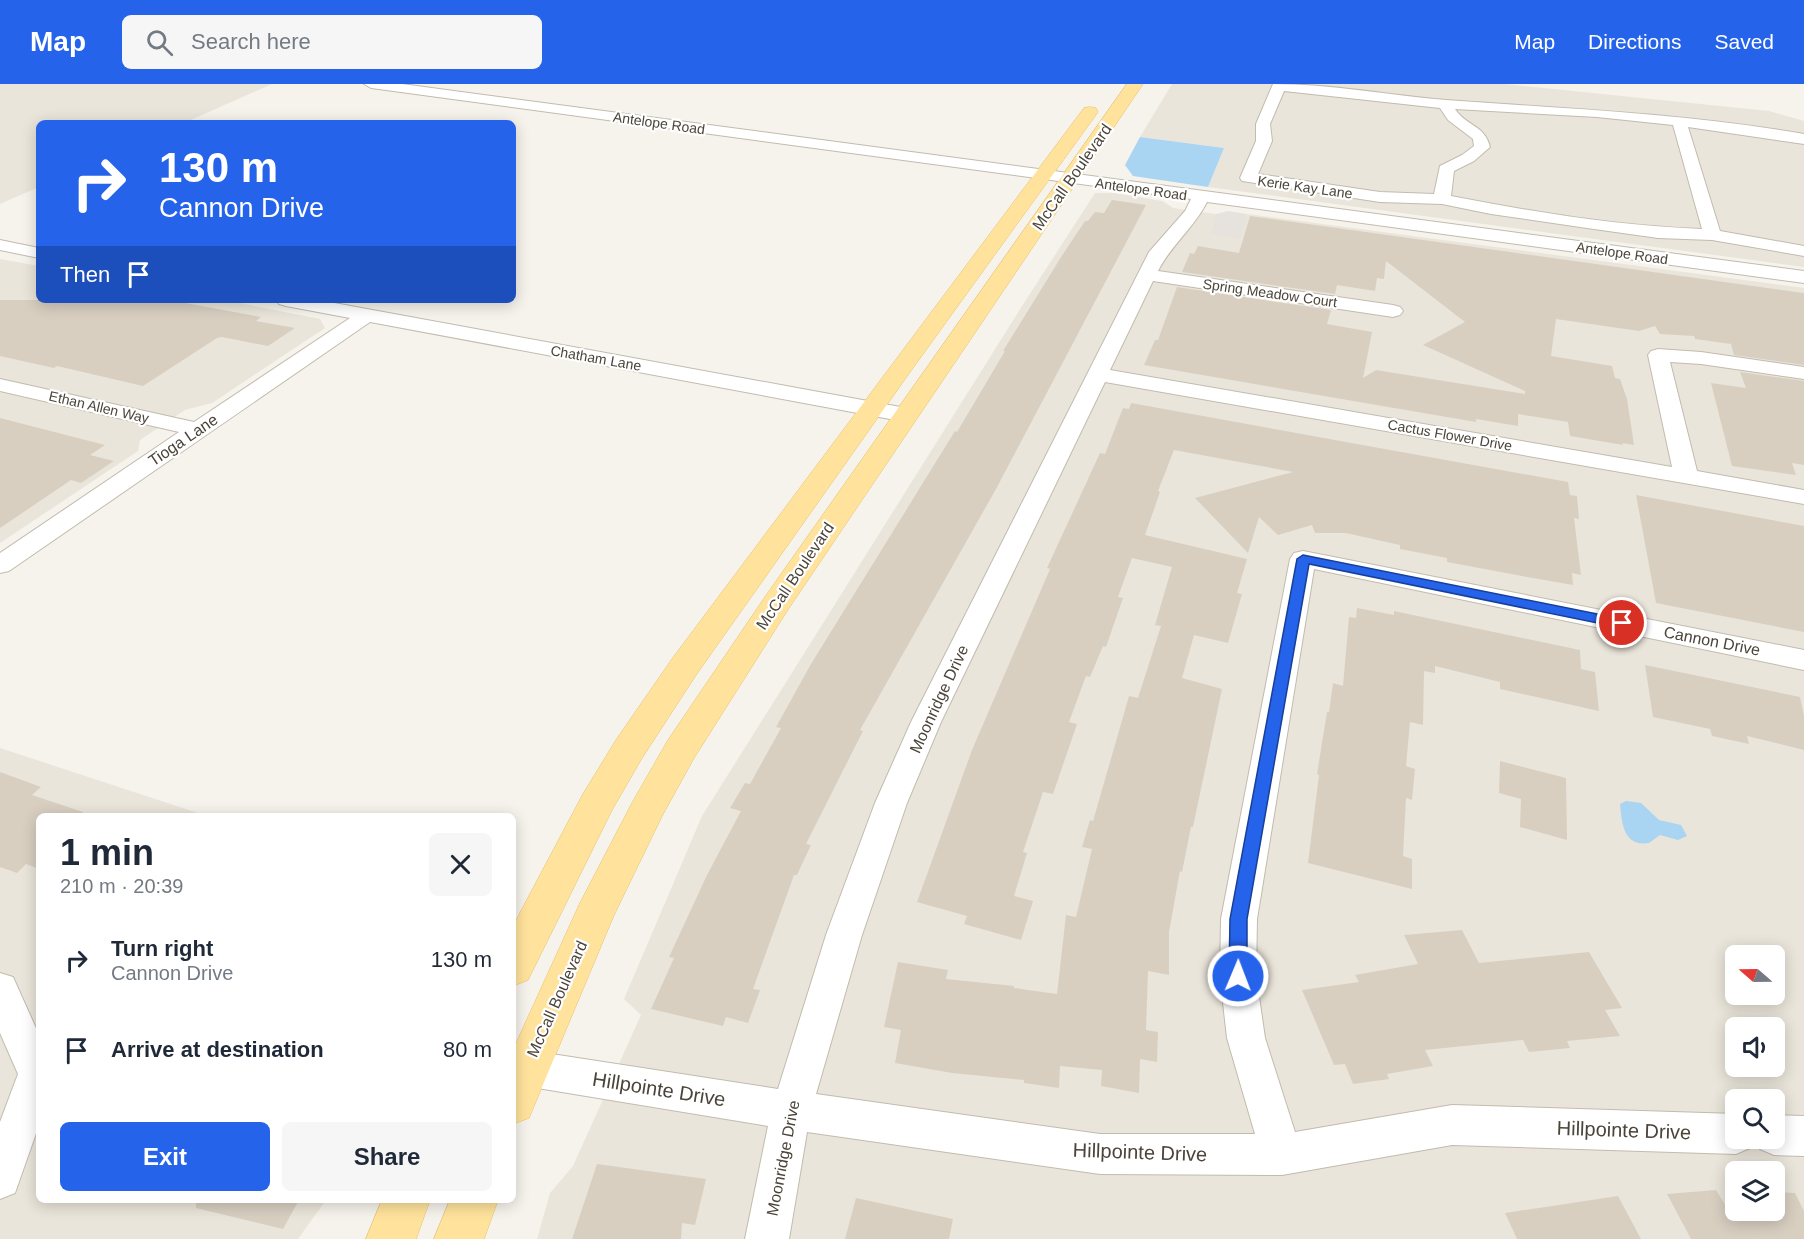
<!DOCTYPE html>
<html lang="en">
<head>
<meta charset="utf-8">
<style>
  :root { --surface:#fff; --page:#f6f6f7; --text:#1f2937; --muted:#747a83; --accent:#2563eb }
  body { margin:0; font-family:Helvetica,sans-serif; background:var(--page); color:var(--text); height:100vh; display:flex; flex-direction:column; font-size:22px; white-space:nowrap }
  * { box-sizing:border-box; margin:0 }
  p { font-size:20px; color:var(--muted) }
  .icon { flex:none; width:33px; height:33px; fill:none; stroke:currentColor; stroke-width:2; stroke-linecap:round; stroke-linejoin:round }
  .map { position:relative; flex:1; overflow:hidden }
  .details { position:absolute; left:36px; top:729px; width:480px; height:390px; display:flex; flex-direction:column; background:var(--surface); border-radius:9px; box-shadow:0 3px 15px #0003 }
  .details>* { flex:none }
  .top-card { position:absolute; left:36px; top:36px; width:480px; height:183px; border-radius:9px; box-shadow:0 3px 15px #0003; background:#2563eb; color:#fff; overflow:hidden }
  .needle { width:39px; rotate:290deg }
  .controls { position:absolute; left:1725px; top:861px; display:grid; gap:12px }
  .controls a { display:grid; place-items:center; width:60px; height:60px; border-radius:9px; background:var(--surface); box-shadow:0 3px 15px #0003; font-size:30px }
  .pin { position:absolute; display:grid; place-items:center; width:51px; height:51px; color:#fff; margin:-26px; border:3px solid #fff; border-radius:50%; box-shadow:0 2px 6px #0007 }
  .me { position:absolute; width:66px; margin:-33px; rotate:1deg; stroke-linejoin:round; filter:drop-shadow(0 0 4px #0008) }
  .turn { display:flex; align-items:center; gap:21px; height:126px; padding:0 24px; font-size:27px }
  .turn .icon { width:78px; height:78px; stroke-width:2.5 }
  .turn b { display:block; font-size:42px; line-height:51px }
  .then { display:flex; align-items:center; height:57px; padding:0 24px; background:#0003; gap:12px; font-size:22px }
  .round { display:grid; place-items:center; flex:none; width:63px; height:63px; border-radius:9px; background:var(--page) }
  .headline { display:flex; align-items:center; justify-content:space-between; height:102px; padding:0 24px }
  h1 { font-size:36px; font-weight:600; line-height:45px }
  .cta { display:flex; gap:12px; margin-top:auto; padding:12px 24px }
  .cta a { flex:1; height:69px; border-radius:9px; background:var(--accent); color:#fff; font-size:24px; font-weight:600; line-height:69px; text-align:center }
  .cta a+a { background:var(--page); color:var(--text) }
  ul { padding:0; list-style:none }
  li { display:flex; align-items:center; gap:18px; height:90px; padding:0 24px }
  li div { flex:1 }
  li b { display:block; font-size:22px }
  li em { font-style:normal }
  header { display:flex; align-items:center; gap:36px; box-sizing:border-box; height:84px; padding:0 30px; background:var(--accent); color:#fff }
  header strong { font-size:28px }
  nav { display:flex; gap:33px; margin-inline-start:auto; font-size:21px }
  .search { width:420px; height:54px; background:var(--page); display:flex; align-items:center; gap:15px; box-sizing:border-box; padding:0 21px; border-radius:9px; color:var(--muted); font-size:22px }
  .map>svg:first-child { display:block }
</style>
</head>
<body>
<header>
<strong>Map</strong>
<div class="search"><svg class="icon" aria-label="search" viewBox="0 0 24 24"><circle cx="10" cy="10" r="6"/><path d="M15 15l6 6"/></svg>Search here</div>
<nav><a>Map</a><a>Directions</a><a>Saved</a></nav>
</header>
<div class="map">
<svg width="1804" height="1155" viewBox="0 0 1804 1155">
  <rect width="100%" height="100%" fill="#f6f3ec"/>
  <path fill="#eae5da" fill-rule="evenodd" d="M 0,0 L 272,0 L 184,39 L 39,39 L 39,103 L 0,120 Z
    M 1172,0 L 1505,0 L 1769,27 L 1804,37 L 1804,183 L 1208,103 L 1224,64 L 1140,53 Z
    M 1095,109 L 1114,109 L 1162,117 L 1173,124 L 1216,130 L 1210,150 L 1239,154 L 1247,130 L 1804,204 L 1804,1155 L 537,1155 L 550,1109 L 573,1082 L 641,931 L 624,915 L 702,732 L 1024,219 ZM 1736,872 L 1774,872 L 1774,910 L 1736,910 ZM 1736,944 L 1774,944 L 1774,982 L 1736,982 ZM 1736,1016 L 1774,1016 L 1774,1054 L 1736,1054 ZM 1736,1088 L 1774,1088 L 1774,1126 L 1736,1126 Z
    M 0,175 L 39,182 L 39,216 L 224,216 L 320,235 L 325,244 L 212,319 L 185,326 L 140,356 L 138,367 L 0,459 Z
    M 0,664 L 207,732 L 39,732 L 39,1116 L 326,1116 L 298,1155 L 0,1155 Z"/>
  <path fill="#e6e2dd" d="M 1228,127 L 1247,130 L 1240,155 L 1210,150 L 1216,130 Z"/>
  <path fill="#a9d4f2" d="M 1140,53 L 1224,64 L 1208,103 L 1133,92 L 1125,81 Z
    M 1626,717 L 1641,719 L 1659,736 L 1681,741 L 1687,752 L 1678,756 L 1660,751 L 1649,759 C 1623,763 1622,739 1620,720 Z"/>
  <path fill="#d8cfc1" d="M 1112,116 L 1146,121 L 996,405 L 860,646 L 863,647 L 806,760 L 811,761 L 797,791 L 794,791 L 753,905 L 760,906 L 748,939 L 726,933 L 723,942 L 651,925 L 674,874 L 669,873 L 707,791 L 741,727 L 730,724 L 745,699 L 750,700 L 781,644 L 776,643 L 811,580 L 955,347 L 957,348 L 1005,267 L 1003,267 L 1063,170 L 1085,137 L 1088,137 L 1095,128 L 1104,129 Z
    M 1250,132 L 1804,209 L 1804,281 L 1734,271 L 1731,260 L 1695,255 L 1694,252 L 1660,250 L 1655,242 L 1639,247 L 1556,235 L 1551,272 L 1612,282 L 1615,294 L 1620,295 L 1627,315 L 1634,361 L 1622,359 L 1623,361 L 1570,352 L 1568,338 L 1518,330 L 1518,342 L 1476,335 L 1476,338 L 1144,281 L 1155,256 L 1158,256 L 1177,203 L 1331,226 L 1327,240 L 1372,248 L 1363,294 L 1376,286 L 1525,310 L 1525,307 L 1423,261 L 1465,238 L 1386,177 L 1384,195 L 1377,194 L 1375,207 L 1337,201 L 1335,210 L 1182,188 L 1190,169 L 1194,170 L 1198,162 L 1239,169 Z
    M 0,216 L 169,216 L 261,233 L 256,237 L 295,244 L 268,262 L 222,253 L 217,254 L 143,302 L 57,282 L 54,284 L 0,272 Z
    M 1740,288 L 1804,297 L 1804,381 L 1792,379 L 1796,391 L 1732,382 L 1711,299 L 1746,304 Z
    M 1131,319 L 1568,398 L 1570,411 L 1577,412 L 1579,435 L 1574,434 L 1581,491 L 1572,489 L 1573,501 L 1527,493 L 1447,478 L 1447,474 L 1400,465 L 1400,461 L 1346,449 L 1315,449 L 1312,441 L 1278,451 L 1259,433 L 1248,469 L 1195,414 L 1293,388 L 1174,366 L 1158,407 L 1160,408 L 1145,451 L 1247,475 L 1237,509 L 1242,510 L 1228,559 L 1194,551 L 1182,594 L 1222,605 L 1193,743 L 1191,743 L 1182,788 L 1180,787 L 1169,848 L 1169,891 L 1148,887 L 1146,946 L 1158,948 L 1157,978 L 1140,975 L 1139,1009 L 1101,1002 L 1102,986 L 1060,982 L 1059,1004 L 1024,999 L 1024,996 L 952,989 L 895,979 L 901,946 L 884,943 L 898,878 L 948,886 L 946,895 L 1014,902 L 1014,904 L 1057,910 L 1066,831 L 1076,833 L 1092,765 L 1082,763 L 1090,736 L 1093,737 L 1129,612 L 1138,614 L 1161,542 L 1155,541 L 1172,483 L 1132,474 L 1118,513 L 1123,514 L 1106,563 L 1103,562 L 1090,593 L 1086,592 L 1069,638 L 1077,640 L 1053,710 L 1043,708 L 1023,768 L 1027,769 L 1014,812 L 1033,817 L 1021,856 L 964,840 L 967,832 L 917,818 L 972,666 L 1050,485 L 1047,484 L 1100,369 L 1105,370 L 1123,324 L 1129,325 Z
    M 0,334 L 105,361 L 90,371 L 114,377 L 81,399 L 71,396 L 0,444 Z
    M 1636,411 L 1804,442 L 1804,548 L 1656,519 Z
    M 1357,524 L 1394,531 L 1394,527 L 1580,566 L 1581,585 L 1595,588 L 1599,627 L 1500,605 L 1500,598 L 1435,582 L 1435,589 L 1424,587 L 1423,641 L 1410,638 L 1406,682 L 1415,685 L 1412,716 L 1406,714 L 1403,772 L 1412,775 L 1412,805 L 1308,779 L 1319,691 L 1317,690 L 1327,628 L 1329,628 L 1333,599 L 1343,602 L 1349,533 L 1356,534 Z
    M 1645,581 L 1800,613 L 1804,632 L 1804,666 L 1747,652 L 1749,660 L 1712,652 L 1710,645 L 1653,633 Z
    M 1500,677 L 1566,694 L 1567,756 L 1520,743 L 1521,715 L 1499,709 Z
    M 0,688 L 41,703 L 32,711 L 83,728 L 82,732 L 39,732 L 39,785 L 26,780 L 17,789 L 0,783 Z
    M 1462,846 L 1479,879 L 1589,868 L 1622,924 L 1605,926 L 1620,952 L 1567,957 L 1570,964 L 1529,968 L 1523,956 L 1425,966 L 1433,982 L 1387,990 L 1389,995 L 1353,1000 L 1345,980 L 1334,981 L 1302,906 L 1359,898 L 1355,891 L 1418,880 L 1404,851 Z
    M 597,1080 L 706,1095 L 695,1141 L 682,1139 L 681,1155 L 572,1155 Z
    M 1716,1106 L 1728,1126 L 1774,1126 L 1774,1108 L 1795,1109 L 1804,1127 L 1804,1155 L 1691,1155 L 1667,1110 Z
    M 1618,1112 L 1641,1155 L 1517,1155 L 1505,1129 Z
    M 856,1114 L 953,1135 L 949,1155 L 845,1155 Z
    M 196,1116 L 299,1116 L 283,1145 L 196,1124 Z"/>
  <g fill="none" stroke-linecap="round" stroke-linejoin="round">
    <g stroke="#c2bbae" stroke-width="2">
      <path id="minor" d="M 364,0 L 402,0 L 1804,187 L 1804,199 L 1207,118 C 1194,144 1171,161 1158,187 L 1393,221 L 1400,223 L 1403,227 L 1400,231 L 1393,233 L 1153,197 L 1110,286 L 1672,383 L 1648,271 L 1651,267 L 1658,265 L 1701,268 L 1804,283 L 1804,295 L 1701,280 L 1670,278 L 1697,387 L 1804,406 L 1804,420 L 1105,298 L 941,638 L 907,719 L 862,851 L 816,1010 L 1100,1050 L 1255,1050 L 1227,954 L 1220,892 L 1221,835 L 1290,475 L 1294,469 L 1303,467 L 1804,566 L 1804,586 L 1314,485 L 1257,835 L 1256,892 L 1265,954 L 1295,1048 L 1452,1021 L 1736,1030 L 1736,1054 L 1754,1054 L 1750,1064 L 1736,1070 L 1452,1061 L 1282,1091 L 1100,1090 L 807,1048 L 789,1155 L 745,1155 L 768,1042 L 513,1000 L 513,964 L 778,1005 L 826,851 L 875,719 L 911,638 L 1149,168 L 1185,127 L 1191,115 L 371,4 Z
        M 1273,0 C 1331,0 1388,11 1446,16 C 1567,25 1684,29 1804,50 L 1804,60 L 1688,43 L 1720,147 L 1804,162 L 1804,172 L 1712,156 L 1658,154 L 1587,144 L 1491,130 L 1442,120 L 1380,118 L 1242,97 L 1240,94 L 1256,57 L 1256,40 ZM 1284,7 L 1440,24 L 1448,36 L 1473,55 L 1474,62 L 1462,71 L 1440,82 L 1434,110 L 1380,108 L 1258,90 L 1272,57 L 1270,40 ZM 1455,25 L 1597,33 L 1673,41 L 1702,145 C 1618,142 1533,128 1451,112 L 1454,87 L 1474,77 L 1490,63 C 1485,41 1466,42 1455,25 Z
        M 0,156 L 39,164 L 39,174 L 0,166 Z
        M 276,216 L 318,216 L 906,324 L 914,326 L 917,331 L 914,336 L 906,338 L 370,238 L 9,487 L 0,489 L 0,469 L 179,348 L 0,307 L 0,295 L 194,338 L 350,234 L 286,222 L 279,220 Z
        M 0,889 L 13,893 L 39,951 L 39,1041 L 15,1109 L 0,1115 L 0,1038 L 18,990 L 0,949 Z
        M 1774,1031 L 1804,1032 L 1804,1072 L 1774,1071 L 1760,1065 L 1755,1054 L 1774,1054 Z"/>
    </g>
    <g stroke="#e6c16a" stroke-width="1">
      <path id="major" d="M 1127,0 L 1143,0 L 789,524 L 694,674 L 662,732 L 614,831 L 529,1034 L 513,1040 L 513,966 L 580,819 L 632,719 L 668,656 L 767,510 Z
        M 1090,23 L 1096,24 L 1098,28 L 910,288 L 696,591 L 642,674 L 612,726 L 528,896 L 513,902 L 513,842 L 583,710 L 616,656 L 672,575 L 1084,24 Z
        M 382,1116 L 430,1116 L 416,1155 L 366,1155 Z
        M 450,1116 L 498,1116 L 484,1155 L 434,1155 Z"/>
    </g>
    <use href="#minor" fill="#fff" fill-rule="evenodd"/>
    <use href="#major" fill="#ffe39c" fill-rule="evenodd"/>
  </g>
  <path fill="#2563eb" stroke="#184099" stroke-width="1.5" d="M 1303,471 L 1622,535 L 1629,539 L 1622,544 L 1309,480 L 1247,835 L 1247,892 L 1244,897 L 1238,900 L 1232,897 L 1229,892 L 1230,835 L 1297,475 Z"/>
  <g text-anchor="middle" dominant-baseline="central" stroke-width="4.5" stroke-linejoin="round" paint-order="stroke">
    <g font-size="14" fill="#4b4439" stroke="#fff">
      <text transform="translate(659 39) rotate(8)">Antelope Road</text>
      <text transform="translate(1305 103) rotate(8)">Kerie Kay Lane</text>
      <text transform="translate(1141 105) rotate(8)">Antelope Road</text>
      <text transform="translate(1622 169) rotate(8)">Antelope Road</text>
      <text transform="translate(1270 209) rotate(8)">Spring Meadow Court</text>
      <text transform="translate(596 274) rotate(10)">Chatham Lane</text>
      <text transform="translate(99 323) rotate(13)">Ethan Allen Way</text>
      <text transform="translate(1450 351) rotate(10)">Cactus Flower Drive</text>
    </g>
    <g font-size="16" fill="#4b4439" stroke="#fff">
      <text transform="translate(1072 93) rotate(-55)">McCall Boulevard</text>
      <text transform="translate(183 356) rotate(-34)">Tioga Lane</text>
      <text transform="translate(795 492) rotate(-56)">McCall Boulevard</text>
      <text transform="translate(1712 557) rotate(11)">Cannon Drive</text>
      <text transform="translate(939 615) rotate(-65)">Moonridge Drive</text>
      <text transform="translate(557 915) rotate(-66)">McCall Boulevard</text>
      <text transform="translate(783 1074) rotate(-79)">Moonridge Drive</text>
    </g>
    <g font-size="20" fill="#4b4439" stroke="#fff">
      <text transform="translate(659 1005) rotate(9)">Hillpointe Drive</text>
      <text transform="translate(1624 1046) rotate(2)">Hillpointe Drive</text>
      <text transform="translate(1140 1068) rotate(2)">Hillpointe Drive</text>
    </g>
  </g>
</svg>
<div class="controls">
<a><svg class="needle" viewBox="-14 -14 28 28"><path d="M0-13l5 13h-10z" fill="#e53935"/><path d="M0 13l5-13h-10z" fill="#747a83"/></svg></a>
<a><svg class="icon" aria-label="sound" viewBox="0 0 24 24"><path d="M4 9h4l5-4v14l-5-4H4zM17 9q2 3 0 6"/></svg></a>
<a><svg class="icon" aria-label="search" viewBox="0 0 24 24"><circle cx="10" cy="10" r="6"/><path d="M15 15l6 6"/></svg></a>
<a><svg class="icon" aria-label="layers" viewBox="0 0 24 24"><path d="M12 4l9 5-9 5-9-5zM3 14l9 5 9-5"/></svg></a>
</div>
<div class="pin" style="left:1622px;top:539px;background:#d93025"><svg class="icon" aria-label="arrive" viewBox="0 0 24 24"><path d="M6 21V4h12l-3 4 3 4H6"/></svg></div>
<svg class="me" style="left:1238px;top:892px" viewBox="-20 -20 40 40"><circle r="17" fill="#2563eb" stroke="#fff" stroke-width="3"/><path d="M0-11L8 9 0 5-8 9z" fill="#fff"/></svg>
<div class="top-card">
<div class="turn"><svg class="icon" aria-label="right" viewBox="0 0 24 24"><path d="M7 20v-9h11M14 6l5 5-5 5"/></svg><div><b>130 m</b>Cannon Drive</div></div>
<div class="then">Then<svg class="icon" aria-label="arrive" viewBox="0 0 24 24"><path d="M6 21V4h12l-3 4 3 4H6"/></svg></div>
</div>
<section class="details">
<div class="headline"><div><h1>1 min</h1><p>210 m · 20:39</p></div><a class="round"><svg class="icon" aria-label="close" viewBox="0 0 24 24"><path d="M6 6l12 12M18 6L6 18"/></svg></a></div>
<ul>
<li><svg class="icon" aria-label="right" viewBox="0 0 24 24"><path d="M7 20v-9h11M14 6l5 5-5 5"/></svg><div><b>Turn right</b><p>Cannon Drive</p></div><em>130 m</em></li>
<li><svg class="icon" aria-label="arrive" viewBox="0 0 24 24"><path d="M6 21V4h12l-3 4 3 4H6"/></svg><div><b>Arrive at destination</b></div><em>80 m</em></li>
</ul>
<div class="cta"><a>Exit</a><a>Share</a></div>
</section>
</div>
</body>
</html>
